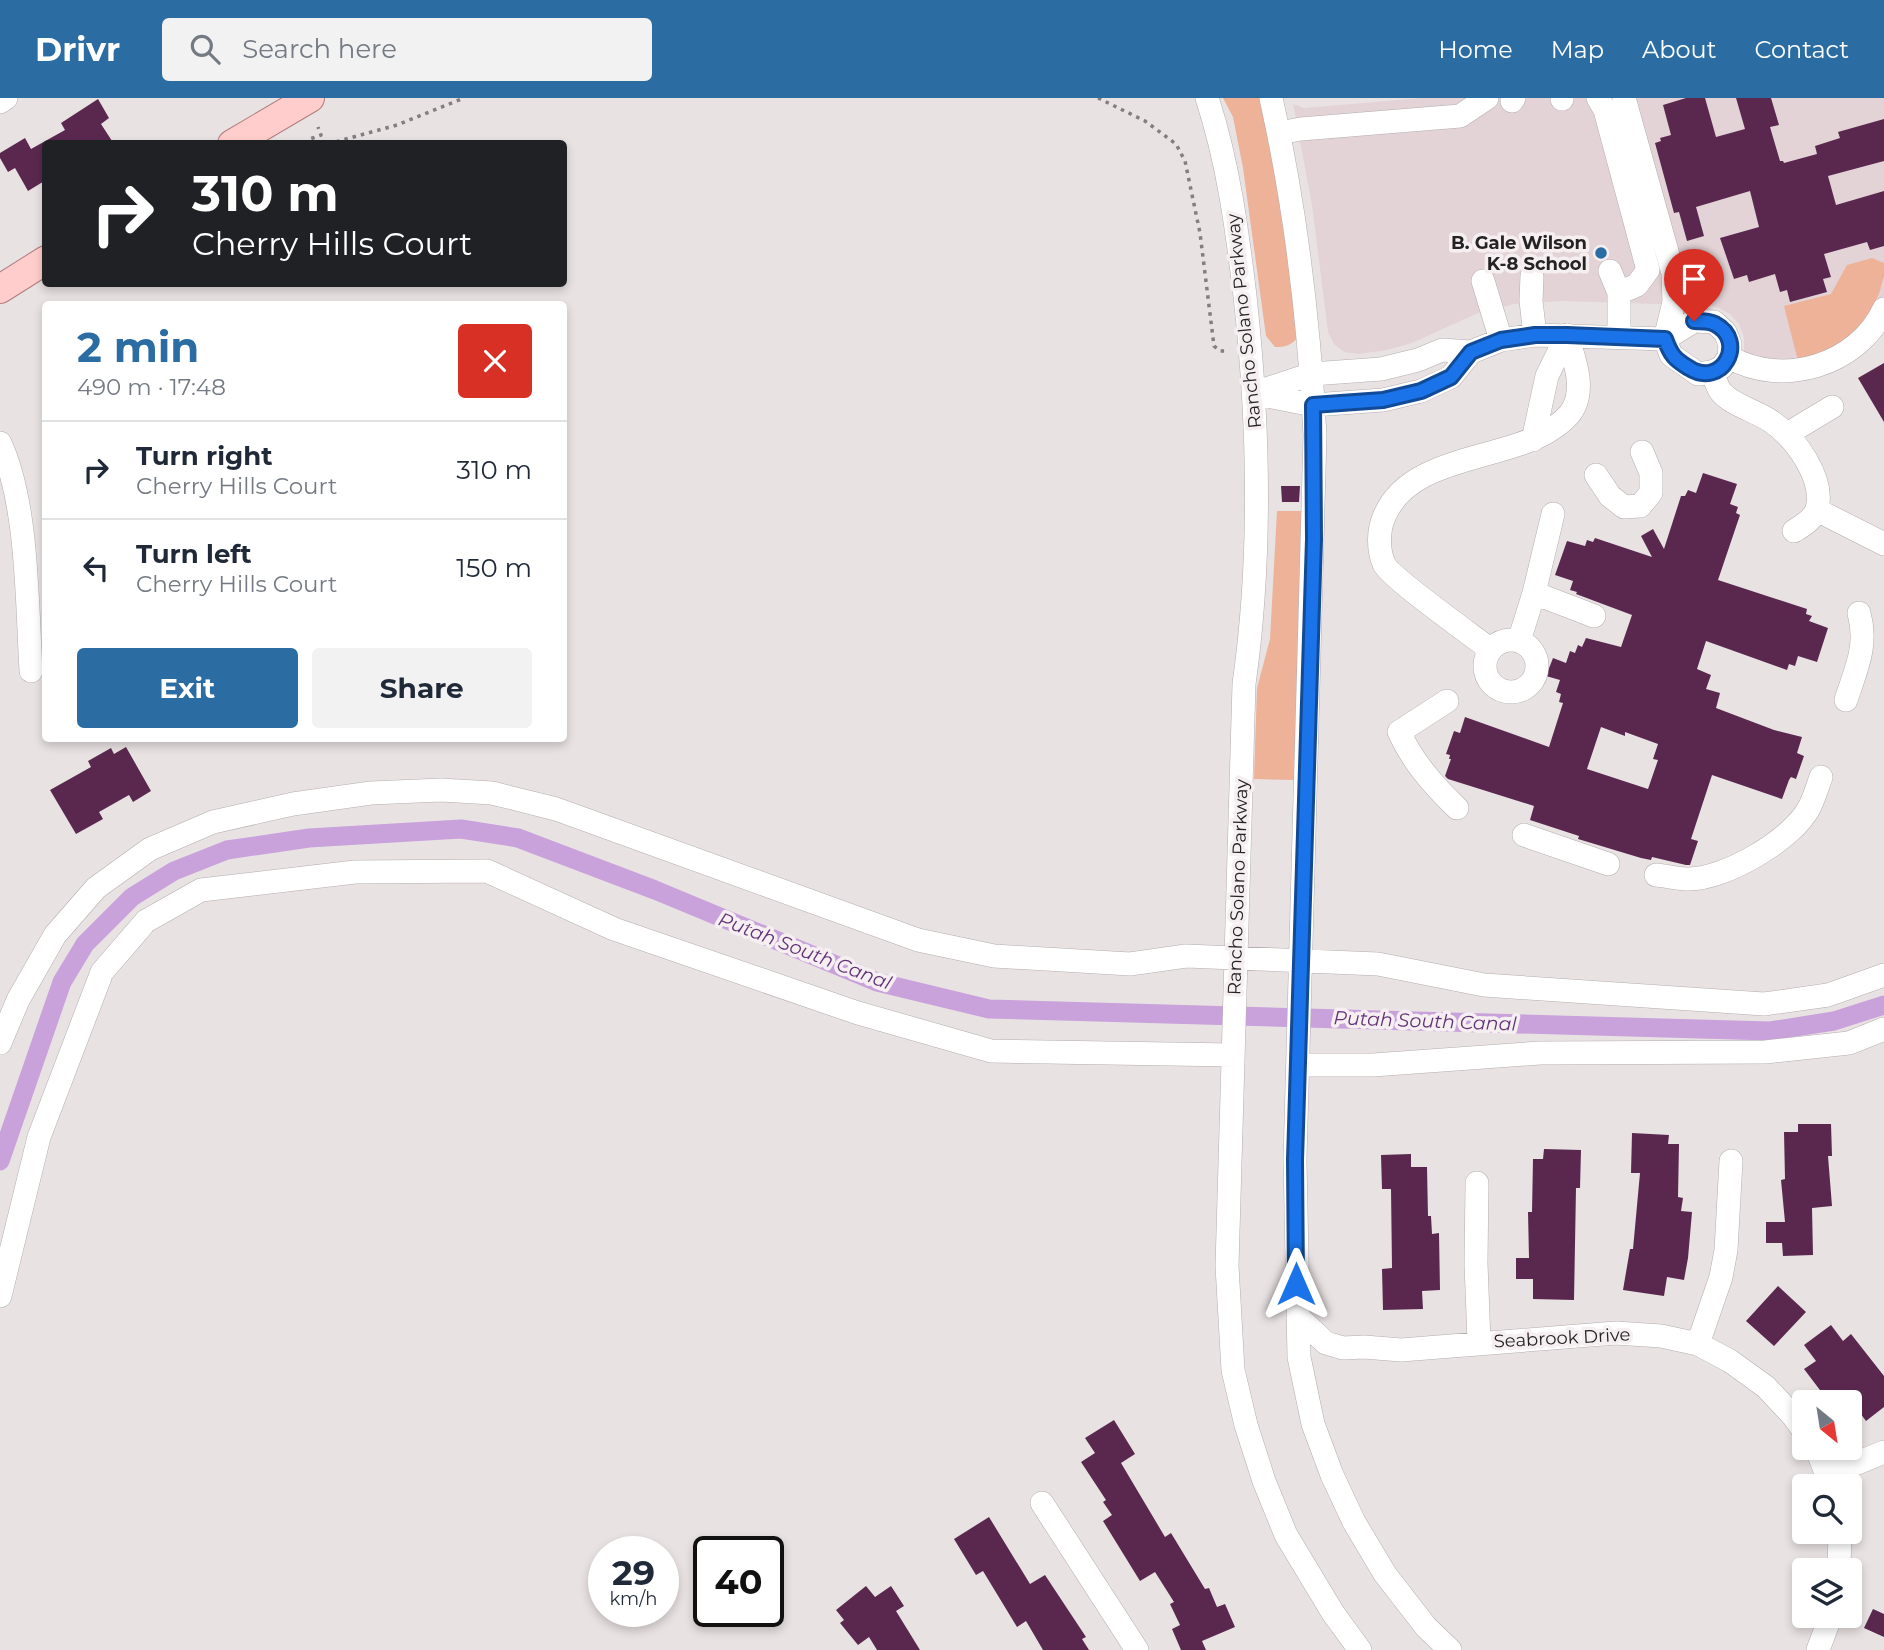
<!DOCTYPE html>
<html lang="en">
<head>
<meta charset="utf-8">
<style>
  :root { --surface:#fff; --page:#f2f2f3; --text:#1f2937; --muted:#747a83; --line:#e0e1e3; --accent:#2b6ca2 }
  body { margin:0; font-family:Montserrat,sans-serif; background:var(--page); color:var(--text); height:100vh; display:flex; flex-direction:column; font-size:26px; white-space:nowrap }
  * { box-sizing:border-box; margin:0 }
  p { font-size:23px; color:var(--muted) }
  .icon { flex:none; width:38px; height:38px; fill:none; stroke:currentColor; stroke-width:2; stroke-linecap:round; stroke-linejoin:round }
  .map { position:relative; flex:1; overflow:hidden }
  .side { position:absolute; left:42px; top:203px; width:525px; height:441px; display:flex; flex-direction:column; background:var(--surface); border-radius:7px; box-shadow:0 4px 10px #0003 }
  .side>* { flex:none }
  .hud { position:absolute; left:42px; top:42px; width:525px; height:147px; border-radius:7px; box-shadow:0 4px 10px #0003; background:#202124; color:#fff; overflow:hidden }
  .needle { width:46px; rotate:150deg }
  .controls { position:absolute; left:1792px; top:1292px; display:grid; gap:14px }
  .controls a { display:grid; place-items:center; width:70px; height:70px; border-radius:7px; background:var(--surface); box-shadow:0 4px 10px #0003; font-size:35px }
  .speed { position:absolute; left:588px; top:1438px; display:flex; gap:14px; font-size:35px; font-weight:700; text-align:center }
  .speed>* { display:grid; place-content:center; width:91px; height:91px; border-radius:50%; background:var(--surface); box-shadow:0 4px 10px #0003; line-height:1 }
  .speed small { font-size:18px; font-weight:400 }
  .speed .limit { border:4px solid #111; border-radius:10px; background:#fff; color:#111 }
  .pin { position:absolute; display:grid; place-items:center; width:60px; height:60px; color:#fff; margin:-72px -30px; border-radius:50% 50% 50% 0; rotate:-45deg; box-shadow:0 0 7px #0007 }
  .pin .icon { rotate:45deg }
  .me { position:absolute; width:77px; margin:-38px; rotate:0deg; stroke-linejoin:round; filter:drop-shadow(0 0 5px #0008) }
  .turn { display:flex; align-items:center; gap:24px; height:147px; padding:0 35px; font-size:32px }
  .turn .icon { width:91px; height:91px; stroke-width:2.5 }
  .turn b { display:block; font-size:49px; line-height:60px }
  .round { display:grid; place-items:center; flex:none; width:74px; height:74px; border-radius:7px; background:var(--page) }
  .headline { display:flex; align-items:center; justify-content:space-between; height:119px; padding:0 35px }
  h1 { font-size:42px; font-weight:700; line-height:52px; color:var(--accent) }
  .action { display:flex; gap:14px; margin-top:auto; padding:14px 35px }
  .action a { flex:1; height:80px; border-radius:7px; background:var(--accent); color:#fff; font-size:28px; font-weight:700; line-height:80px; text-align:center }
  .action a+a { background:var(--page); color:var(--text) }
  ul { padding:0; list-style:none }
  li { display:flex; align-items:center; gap:21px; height:98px; padding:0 35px; border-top:2px solid var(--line) }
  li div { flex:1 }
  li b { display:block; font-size:26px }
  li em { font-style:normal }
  header { display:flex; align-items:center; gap:42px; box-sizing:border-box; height:98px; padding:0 35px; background:var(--accent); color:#fff }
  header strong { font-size:33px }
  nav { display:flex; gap:38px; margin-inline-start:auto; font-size:24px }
  .search { width:490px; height:63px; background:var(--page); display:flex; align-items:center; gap:18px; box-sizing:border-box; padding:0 24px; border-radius:7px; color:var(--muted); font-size:26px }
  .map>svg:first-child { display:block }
</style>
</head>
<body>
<header>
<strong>Drivr</strong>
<div class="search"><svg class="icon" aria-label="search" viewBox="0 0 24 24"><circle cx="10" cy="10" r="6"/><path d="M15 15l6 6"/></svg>Search here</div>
<nav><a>Home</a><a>Map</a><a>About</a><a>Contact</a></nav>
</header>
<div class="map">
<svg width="1884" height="1552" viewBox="0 0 1884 1552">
  <rect width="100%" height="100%" fill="#e9e2e3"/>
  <path fill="#e3d3d7" d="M 1422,0 L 1884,0 L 1884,231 L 1776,282 L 1735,276 L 1744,256 L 1744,240 L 1739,226 L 1730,216 L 1714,208 L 1562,203 L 1514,206 L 1478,215 L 1412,245 L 1387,252 L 1359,256 L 1344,254 L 1334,246 L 1328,234 L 1312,107 L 1293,6 L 1304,10 Z"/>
  <path fill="#edb298" d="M 1223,0 L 1261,0 L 1285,119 L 1297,240 C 1291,248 1284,249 1275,249 L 1266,238 L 1243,70 L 1233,19 Z
    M 1872,160 L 1884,165 L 1884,178 L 1879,196 L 1866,223 L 1836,251 L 1798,263 L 1784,208 L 1831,196 L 1847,167 Z
    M 1277,413 L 1304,413 L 1296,682 L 1254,681 L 1257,590 L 1270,541 Z"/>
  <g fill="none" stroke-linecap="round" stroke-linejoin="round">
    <path stroke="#c9a2dc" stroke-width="19" d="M 0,1063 L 62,884 L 85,846 L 132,799 L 174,773 L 227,752 L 309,740 L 461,731 L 518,740 L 655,792 L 877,884 L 989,911 L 1770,933 L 1834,923 L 1884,907"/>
  </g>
  <path fill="#5a284f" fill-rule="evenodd" d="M 1686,0 L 1705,0 L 1716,39 L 1745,31 L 1736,0 L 1771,0 L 1779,27 L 1770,29 L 1780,63 L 1783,63 L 1784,65 L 1817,56 L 1815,48 L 1840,40 L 1838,34 L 1884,21 L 1884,63 L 1828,78 L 1836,107 L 1884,93 L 1884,148 L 1870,152 L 1867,144 L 1824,156 L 1831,179 L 1823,181 L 1827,194 L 1790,204 L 1787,192 L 1780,194 L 1775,176 L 1749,184 L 1747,177 L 1734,181 L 1720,140 L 1759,129 L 1750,93 L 1696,109 L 1704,138 L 1687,143 L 1679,114 L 1674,115 L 1655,45 L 1661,43 L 1660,40 L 1671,37 L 1663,7 Z
    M 98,1 L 109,20 L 101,26 L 114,46 L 46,46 L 46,82 L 28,93 L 15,70 L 8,74 L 0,60 L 0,55 L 25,40 L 31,51 L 65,32 L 61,25 Z
    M 1884,265 L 1884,324 L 1858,280 Z
    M 1703,375 L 1737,386 L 1730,406 L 1738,409 L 1736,415 L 1740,417 L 1718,482 L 1807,511 L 1806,516 L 1812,518 L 1809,523 L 1828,530 L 1817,564 L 1798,558 L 1795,568 L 1789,566 L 1787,572 L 1706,543 L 1697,571 L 1711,577 L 1706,591 L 1720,595 L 1716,610 L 1774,632 L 1802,639 L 1797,655 L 1804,658 L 1796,681 L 1791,679 L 1789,682 L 1782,701 L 1712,677 L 1691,741 L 1698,743 L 1690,767 L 1686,767 L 1652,759 L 1651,762 L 1641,760 L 1578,741 L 1579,738 L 1530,722 L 1534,708 L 1448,681 L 1445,678 L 1451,661 L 1449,661 L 1450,657 L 1446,656 L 1454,633 L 1460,635 L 1465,619 L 1549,649 L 1563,605 L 1559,604 L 1561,596 L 1556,594 L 1560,582 L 1546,578 L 1553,560 L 1566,565 L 1570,553 L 1575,555 L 1578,547 L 1582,549 L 1586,540 L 1621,549 L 1632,517 L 1576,496 L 1577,494 L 1570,492 L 1573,483 L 1555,477 L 1567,443 L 1585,448 L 1587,442 L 1593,444 L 1595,440 L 1652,459 L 1641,438 L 1653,431 L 1664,451 L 1681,398 L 1685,398 L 1688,392 L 1696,395 ZM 1601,629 L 1625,638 L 1625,634 L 1658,646 L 1653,661 L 1658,662 L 1648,691 L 1587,671 Z
    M 1281,388 L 1300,388 L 1299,404 L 1282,404 Z
    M 126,649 L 151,693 L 133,704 L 129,697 L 99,714 L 103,721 L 76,736 L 50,692 L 91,669 L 88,663 L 111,650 L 114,656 Z
    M 1798,1026 L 1831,1026 L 1832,1058 L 1828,1058 L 1832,1108 L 1812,1110 L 1813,1157 L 1783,1158 L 1782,1145 L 1766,1145 L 1766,1124 L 1785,1124 L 1781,1082 L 1785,1081 L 1784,1034 L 1798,1034 Z
    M 1632,1035 L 1669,1037 L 1668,1046 L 1679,1046 L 1678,1099 L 1683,1100 L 1681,1113 L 1692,1114 L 1688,1160 L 1684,1182 L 1667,1179 L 1664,1198 L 1623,1192 L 1630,1151 L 1633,1151 L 1640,1075 L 1631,1075 Z
    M 1544,1051 L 1581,1052 L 1580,1090 L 1576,1090 L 1574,1202 L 1533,1201 L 1533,1181 L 1516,1181 L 1516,1160 L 1529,1160 L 1528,1114 L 1532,1114 L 1533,1061 L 1543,1061 Z
    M 1411,1056 L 1411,1069 L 1427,1069 L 1428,1118 L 1431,1118 L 1432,1136 L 1439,1135 L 1440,1192 L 1422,1193 L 1423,1211 L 1383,1212 L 1382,1171 L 1392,1170 L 1391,1091 L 1382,1091 L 1381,1057 Z
    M 1778,1188 L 1806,1214 L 1774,1248 L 1746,1223 Z
    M 1831,1227 L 1843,1243 L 1851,1236 L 1884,1278 L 1884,1309 L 1866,1323 L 1852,1304 L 1829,1304 L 1804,1271 L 1816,1263 L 1804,1247 Z
    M 1114,1322 L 1135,1356 L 1121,1365 L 1165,1439 L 1171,1435 L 1205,1491 L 1209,1490 L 1217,1509 L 1225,1506 L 1235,1529 L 1202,1543 L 1206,1552 L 1181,1552 L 1172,1531 L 1180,1527 L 1170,1506 L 1174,1504 L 1155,1474 L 1140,1483 L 1103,1423 L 1112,1417 L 1103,1404 L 1106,1402 L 1081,1364 L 1095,1355 L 1085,1340 Z
    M 989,1419 L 1030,1486 L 1045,1477 L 1086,1539 L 1082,1541 L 1089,1552 L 1043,1552 L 1026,1523 L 1017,1529 L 983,1473 L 976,1477 L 954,1441 Z
    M 866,1488 L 875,1499 L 891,1488 L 904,1508 L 896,1513 L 920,1552 L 877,1552 L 869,1539 L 858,1547 L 840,1525 L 844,1522 L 836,1512 Z
    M 1873,1511 L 1884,1516 L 1884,1539 L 1864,1530 Z"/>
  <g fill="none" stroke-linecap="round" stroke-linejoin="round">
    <g stroke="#b4adaf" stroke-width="24">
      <path id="minor" d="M 1207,0 C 1228,64 1237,131 1245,198 C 1259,326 1262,459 1244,586 L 1227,1168 L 1233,1272 L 1246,1327 L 1264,1383 L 1286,1437 L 1333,1515 L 1360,1552
        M 1271,0 C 1296,111 1309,224 1315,337 L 1295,1062 L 1299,1259 L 1313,1326 L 1332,1377 L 1354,1424 L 1385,1476 L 1426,1529 L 1450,1552
        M 1562,0 L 1562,1
        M 1598,0 L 1605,12 L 1648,172 L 1637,187 L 1619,195
        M 1624,0 L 1673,175 L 1674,204 L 1665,241
        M 1512,3 L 1514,0
        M 0,4 L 6,0
        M 1279,35 L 1301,31 L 1460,18 L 1487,0
        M 1610,173 L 1619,195 L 1619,239
        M 1532,178 L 1531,203 L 1535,237
        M 1483,183 L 1501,242
        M 1729,259 C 1783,290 1858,267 1884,211
        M 1712,274 C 1715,280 1717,289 1721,294 C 1733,308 1757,313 1772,324 C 1795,340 1825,380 1817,411 C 1814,421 1802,428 1794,433
        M 1254,295 L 1312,276 L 1381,271 L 1418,262 L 1442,252 L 1471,254 L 1501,242 L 1535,237 L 1665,241 L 1694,223 L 1714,224 L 1725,234 L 1730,246 L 1729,259 L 1722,269 L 1712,274 L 1698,276 L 1671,257 L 1665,241
        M 1258,296 L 1313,307 L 1383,302 L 1421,293 L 1451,279 L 1471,254
        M 1787,336 L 1832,309
        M 1533,342 L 1547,278 L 1567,237
        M 0,345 C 28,405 27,506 31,573
        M 1596,377 L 1610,398 L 1624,409 L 1640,408 L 1651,395 L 1651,375 L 1642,354
        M 1817,412 L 1884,446
        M 1534,495 L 1594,518
        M1485 568a26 26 0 1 1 52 0a26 26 0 1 1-52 0Z
        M 1519,543 L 1534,495 L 1553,416
        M 1491,552 C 1473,538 1391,480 1384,466 C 1378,452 1378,433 1384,419 C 1408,359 1497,363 1547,334 C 1557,328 1569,320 1574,309 C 1585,286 1573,259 1567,237
        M 1846,602 C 1856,571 1868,548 1859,515
        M 1447,603 L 1399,634 C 1413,664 1433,687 1457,710
        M 1524,737 L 1608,766
        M 1656,777 C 1667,778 1678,781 1689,781 C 1725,781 1792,742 1809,710 C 1814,701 1817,690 1821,679
        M 0,945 L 18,902 L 55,837 L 96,790 L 150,751 L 213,724 L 293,706 L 371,695 L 441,692 L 492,695 L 556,711 L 918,842 L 994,858 L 1130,866 L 1186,858 L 1378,866 L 1484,887 L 1764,906 L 1828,897 L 1884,877
        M 1298,967 L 1373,967 L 1540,955 L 1765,954 L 1849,945 L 1884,931
        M 1477,1085 L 1476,1165 L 1479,1244
        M 0,1198 L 39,1039 L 102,874 L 146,823 L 201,792 L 355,774 L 487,773 L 614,831 L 858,915 L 991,953 L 1232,957
        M 1298,1219 L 1326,1245 L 1343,1250 L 1364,1249 L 1401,1252 L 1616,1235 L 1661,1238 L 1698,1246 L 1730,1263 L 1766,1289 L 1794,1319 L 1804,1333
        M 1698,1246 L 1721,1179 L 1726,1152 L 1731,1063
        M 1816,1349 L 1831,1388
        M 1828,1377 L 1884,1354
        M 1042,1405 L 1137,1552
        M 1839,1472 L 1840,1433
        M 1818,1552 L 1831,1517"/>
    </g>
    <g stroke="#b37c7b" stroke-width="30">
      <path id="major" d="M 232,46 L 310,0
        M 0,191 L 46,162"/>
    </g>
    <path stroke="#837e7f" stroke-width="3.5" stroke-dasharray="3.5 5" stroke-linecap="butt" d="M 1098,0 L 1145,23 L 1176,46 L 1185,63 L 1200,135 L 1214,248 L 1220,253 L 1229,253
      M 307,46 L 307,42 L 321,37 L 318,29
      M 328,46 L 397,27 L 464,0"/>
    <use href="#minor" stroke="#fff" stroke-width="23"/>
    <use href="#major" stroke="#ffcecc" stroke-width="28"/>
  </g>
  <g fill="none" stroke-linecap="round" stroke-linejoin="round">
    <g stroke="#114b97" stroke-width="18">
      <path id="route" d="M 1296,1186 L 1295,1062 L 1314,441 L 1313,307 L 1383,302 L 1421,293 L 1451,279 L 1471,254 L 1501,242 L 1535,237 L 1567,237 L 1665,241 C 1671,257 1674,261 1689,270 C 1722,291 1748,243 1715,226 C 1710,223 1700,223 1694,223"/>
    </g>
    <use href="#route" stroke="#1a73e8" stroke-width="12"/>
  </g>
  <circle fill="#2b6ca2" stroke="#f6eff1" stroke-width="2.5" cx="1601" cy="155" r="7"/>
  <g text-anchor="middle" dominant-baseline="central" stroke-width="7" stroke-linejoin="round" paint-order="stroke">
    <g font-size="18" font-weight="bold" fill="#252223" stroke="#f6eff1" text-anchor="end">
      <text x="1587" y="145">B. Gale Wilson<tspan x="1587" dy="21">K-8 School</tspan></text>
    </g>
    <g font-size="18" fill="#252223" stroke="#f6eff1">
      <text transform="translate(1244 223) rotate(-96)">Rancho Solano Parkway</text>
      <text transform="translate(1238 789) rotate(-88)">Rancho Solano Parkway</text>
      <text transform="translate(1562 1240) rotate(-3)">Seabrook Drive</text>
    </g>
    <g font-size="19" font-style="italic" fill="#623277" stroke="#f6eff1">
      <text transform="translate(805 853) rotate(21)">Putah South Canal</text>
      <text transform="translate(1425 923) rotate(2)">Putah South Canal</text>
    </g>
  </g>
</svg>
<div class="controls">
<a><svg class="needle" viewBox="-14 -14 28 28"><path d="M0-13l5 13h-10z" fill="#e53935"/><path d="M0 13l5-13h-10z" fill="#747a83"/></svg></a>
<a><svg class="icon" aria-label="search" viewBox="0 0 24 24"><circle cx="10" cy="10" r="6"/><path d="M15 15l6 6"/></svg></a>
<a><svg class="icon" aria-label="layers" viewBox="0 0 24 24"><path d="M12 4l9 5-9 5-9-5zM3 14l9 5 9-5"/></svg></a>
</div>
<div class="speed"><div>29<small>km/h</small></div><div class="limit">40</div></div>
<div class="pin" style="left:1694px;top:223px;background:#d93025"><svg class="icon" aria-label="arrive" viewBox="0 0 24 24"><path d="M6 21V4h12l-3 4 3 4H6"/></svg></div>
<svg class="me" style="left:1296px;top:1186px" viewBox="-20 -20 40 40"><path d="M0-17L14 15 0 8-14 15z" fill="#1a73e8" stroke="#fff" stroke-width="4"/></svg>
<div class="hud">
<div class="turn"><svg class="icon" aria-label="right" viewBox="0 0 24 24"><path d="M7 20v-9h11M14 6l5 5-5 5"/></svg><div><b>310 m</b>Cherry Hills Court</div></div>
</div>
<section class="side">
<div class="headline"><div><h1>2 min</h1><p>490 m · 17:48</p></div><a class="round" style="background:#d93025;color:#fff"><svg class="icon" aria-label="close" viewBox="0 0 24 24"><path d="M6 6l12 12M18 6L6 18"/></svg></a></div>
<ul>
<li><svg class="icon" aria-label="right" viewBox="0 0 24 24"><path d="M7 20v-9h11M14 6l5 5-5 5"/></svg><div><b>Turn right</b><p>Cherry Hills Court</p></div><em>310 m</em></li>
<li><svg class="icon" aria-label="left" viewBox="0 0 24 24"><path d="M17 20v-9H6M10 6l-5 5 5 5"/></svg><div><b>Turn left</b><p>Cherry Hills Court</p></div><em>150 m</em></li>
</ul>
<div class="action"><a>Exit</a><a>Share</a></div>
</section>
</div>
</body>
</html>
